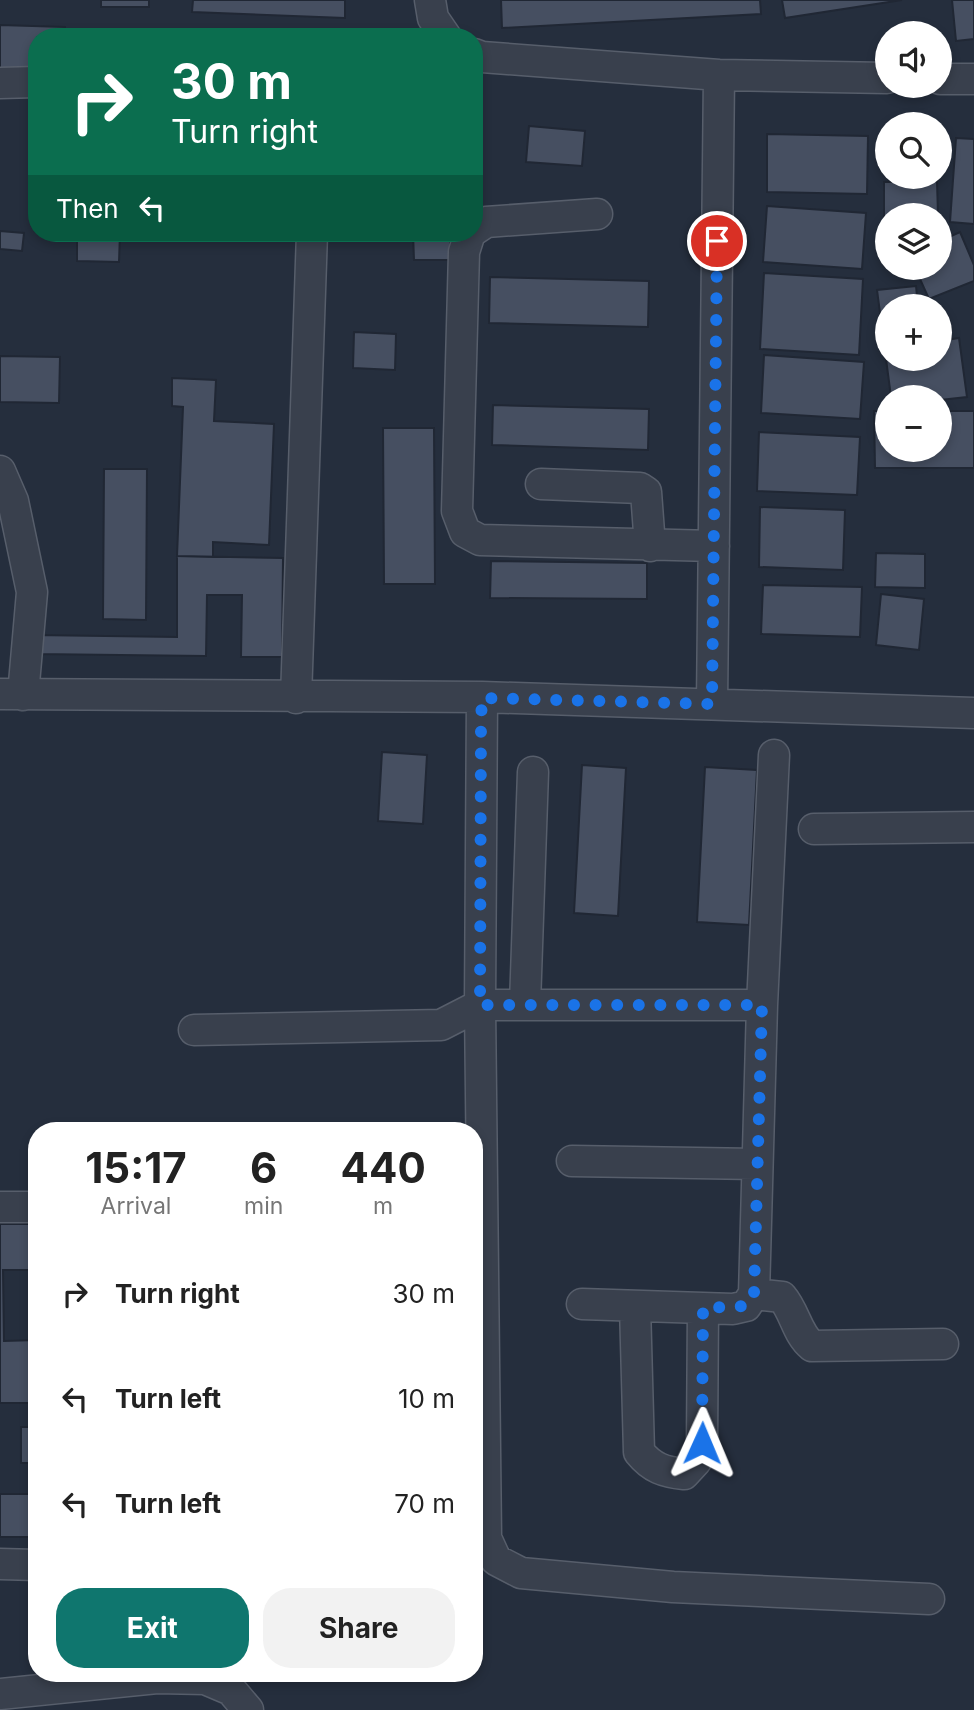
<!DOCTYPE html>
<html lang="en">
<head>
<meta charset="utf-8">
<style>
  :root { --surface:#fff; --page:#f2f2f2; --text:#222; --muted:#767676; --accent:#0f766e }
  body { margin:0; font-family:Inter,sans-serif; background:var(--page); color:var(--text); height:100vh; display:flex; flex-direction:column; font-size:26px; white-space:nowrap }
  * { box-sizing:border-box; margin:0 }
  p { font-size:23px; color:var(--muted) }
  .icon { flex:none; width:38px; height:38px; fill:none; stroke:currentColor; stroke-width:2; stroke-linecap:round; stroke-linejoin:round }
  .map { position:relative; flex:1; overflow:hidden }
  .panel { position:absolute; left:28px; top:1122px; width:455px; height:560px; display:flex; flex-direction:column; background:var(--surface); border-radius:28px; box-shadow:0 4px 10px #0003 }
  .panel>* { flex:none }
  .guide { position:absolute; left:28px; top:28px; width:455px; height:214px; border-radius:28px; box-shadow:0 4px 10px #0003; background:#0b6e4f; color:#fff; overflow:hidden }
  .controls { position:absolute; left:875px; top:21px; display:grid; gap:14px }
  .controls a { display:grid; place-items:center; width:77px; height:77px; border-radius:50%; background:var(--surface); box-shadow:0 4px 10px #0003; font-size:35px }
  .pin { position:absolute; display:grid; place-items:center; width:60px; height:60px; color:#fff; margin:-30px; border:4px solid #fff; border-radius:50%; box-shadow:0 2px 7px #0007 }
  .me { position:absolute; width:77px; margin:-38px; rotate:1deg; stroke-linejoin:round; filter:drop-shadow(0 0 5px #0008) }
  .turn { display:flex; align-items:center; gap:24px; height:147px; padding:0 28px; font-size:32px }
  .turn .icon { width:91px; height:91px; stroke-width:2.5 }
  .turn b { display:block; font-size:49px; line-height:60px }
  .then { display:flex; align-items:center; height:66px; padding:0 28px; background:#0003; gap:14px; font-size:26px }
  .eta { display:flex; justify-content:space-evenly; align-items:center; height:119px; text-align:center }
  .eta b { font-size:42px; font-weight:700; line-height:49px }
  .action { display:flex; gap:14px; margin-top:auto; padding:14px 28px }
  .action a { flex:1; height:80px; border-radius:28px; background:var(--accent); color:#fff; font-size:28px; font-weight:700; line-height:80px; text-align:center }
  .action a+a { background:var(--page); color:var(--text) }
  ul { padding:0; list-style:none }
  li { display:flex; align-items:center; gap:21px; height:105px; padding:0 28px }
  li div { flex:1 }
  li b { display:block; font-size:26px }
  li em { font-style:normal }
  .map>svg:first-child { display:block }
</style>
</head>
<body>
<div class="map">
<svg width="974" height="1710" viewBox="0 0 974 1710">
  <rect width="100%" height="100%" fill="#252e3d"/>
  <path fill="#464f61" stroke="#202734" stroke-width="2" d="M 101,0 L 149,0 L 149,7 L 101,7 Z
    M 193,0 L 345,0 L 345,18 L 192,12 Z
    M 501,0 L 760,0 L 761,14 L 502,28 Z
    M 782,0 L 902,0 L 785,18 Z
    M 952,0 L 974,0 L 974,39 L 956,41 Z
    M 0,25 L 65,27 L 65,37 L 37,37 L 37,72 L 0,71 Z
    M 529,126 L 585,131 L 582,166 L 526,162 Z
    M 767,134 L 868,136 L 867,194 L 767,192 Z
    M 956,138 L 974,139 L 974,224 L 950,222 Z
    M 937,181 L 938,215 L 887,215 L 887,225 L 884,225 L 884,182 Z
    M 767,206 L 866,213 L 862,269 L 763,262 Z
    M 0,231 L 24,233 L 22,251 L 0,249 Z
    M 960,232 L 974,265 L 974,281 L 929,299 L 915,268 L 940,268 L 940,241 Z
    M 77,233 L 120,233 L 119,262 L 77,261 Z
    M 413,233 L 450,233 L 451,260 L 414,260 Z
    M 764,273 L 863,279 L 859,355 L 760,349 Z
    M 490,277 L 649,281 L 648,327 L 489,323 Z
    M 916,286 L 918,306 L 887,306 L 887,359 L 940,359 L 940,341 L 959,338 L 967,397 L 940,400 L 940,397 L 891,397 L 877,290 Z
    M 354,332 L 396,334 L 395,370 L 353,368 Z
    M 764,355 L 864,362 L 860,419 L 761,413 Z
    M 0,356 L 60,357 L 59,403 L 0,402 Z
    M 172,378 L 216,380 L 214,421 L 274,424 L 269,545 L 213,542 L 213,557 L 177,556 L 183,407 L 172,406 Z
    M 493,405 L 649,409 L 648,450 L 492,445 Z
    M 874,411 L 887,411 L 887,450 L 940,450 L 940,411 L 974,411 L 974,468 L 875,468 Z
    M 383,428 L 434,428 L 435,584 L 384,584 Z
    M 759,432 L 860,437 L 857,495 L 757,491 Z
    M 104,469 L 147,469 L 146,620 L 103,619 Z
    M 760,507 L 845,510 L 843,570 L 759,567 Z
    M 876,553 L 925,554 L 925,588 L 875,587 Z
    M 177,556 L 283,558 L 282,657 L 241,657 L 242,595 L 207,595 L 206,656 L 34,654 L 34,635 L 177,637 Z
    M 491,561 L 647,563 L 647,599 L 490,598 Z
    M 763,585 L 862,587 L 860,637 L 761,634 Z
    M 881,594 L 924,599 L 919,650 L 876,645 Z
    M 382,752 L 427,755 L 423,824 L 378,821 Z
    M 582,765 L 626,768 L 618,916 L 574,913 Z
    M 705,767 L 757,770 L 749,925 L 697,922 Z
    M 0,1224 L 37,1224 L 37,1270 L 3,1270 L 4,1341 L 37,1340 L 37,1403 L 0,1403 Z
    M 21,1427 L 37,1427 L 37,1463 L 21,1463 Z
    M 0,1494 L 37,1494 L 37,1537 L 0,1537 Z"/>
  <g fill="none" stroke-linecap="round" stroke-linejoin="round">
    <g stroke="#575e6b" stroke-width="33">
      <path id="minor" d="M 430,0 L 433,18 L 446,37
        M 474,54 L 482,57 L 719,75 L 887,78
        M 940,79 L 974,79
        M 0,83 L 37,82
        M 474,230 L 486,222 L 597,214
        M 470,233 L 464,252 L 457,511 L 465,532 L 480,540 L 714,546
        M 0,471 L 13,501 L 32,592 L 23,695
        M 541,484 L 640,488 L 646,492 L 650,546
        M 0,694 L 482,697 L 974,713
        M 482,697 L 480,1005 L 486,1538 L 496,1560 L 521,1573 L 673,1587 L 929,1599
        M 296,698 L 312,233
        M 712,704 L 719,75
        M 814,829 L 974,827
        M 525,1004 L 533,772
        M 194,1030 L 441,1025 L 480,1005 L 762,1005
        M 572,1161 L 757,1164
        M 0,1207 L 37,1207
        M 754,1294 L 782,1297 C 795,1312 797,1334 812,1346 L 943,1344
        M 582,1304 L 733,1309 L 746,1306 L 754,1294 L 762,1005 L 774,755
        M 635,1306 L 639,1452 C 652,1468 664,1472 684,1474 L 696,1461 L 702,1443 L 703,1308
        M 0,1564 L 37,1565
        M 0,1694 L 157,1678 L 205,1679 L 231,1690 L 248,1710"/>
    </g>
    <use href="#minor" stroke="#39404d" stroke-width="30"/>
  </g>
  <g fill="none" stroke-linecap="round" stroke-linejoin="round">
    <path stroke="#1a73e8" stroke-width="12" stroke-dasharray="0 21.6" d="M 702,1443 L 703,1308 L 746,1306 L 754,1294 L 762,1005 L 480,1005 L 481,721 L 482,698 L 712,704 L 717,241"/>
  </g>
</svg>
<div class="controls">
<a><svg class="icon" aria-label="sound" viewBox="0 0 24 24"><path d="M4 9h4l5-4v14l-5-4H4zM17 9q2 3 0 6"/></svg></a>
<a><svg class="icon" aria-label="search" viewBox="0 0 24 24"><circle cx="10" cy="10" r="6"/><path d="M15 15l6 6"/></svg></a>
<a><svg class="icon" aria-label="layers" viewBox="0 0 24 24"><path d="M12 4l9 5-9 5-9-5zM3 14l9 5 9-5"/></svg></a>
<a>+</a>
<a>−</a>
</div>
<div class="pin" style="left:717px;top:241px;background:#d93025"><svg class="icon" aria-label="arrive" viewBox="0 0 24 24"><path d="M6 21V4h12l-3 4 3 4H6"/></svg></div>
<svg class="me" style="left:702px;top:1443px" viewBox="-20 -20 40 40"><path d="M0-17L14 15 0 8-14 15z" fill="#1a73e8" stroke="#fff" stroke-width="4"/></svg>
<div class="guide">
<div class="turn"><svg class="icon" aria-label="right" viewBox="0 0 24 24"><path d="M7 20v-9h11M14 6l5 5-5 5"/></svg><div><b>30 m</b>Turn right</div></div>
<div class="then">Then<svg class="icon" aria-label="left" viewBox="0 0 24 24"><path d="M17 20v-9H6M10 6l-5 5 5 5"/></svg></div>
</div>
<section class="panel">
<div class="eta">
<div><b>15:17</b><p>Arrival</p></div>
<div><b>6</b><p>min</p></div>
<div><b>440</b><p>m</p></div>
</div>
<ul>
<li><svg class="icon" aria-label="right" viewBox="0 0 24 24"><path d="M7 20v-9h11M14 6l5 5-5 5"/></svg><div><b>Turn right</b></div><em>30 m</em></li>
<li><svg class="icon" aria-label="left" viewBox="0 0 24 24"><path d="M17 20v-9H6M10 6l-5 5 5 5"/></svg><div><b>Turn left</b></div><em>10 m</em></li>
<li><svg class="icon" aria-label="left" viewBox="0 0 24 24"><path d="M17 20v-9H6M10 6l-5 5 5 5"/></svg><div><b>Turn left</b></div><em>70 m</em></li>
</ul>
<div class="action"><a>Exit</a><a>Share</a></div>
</section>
</div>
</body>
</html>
